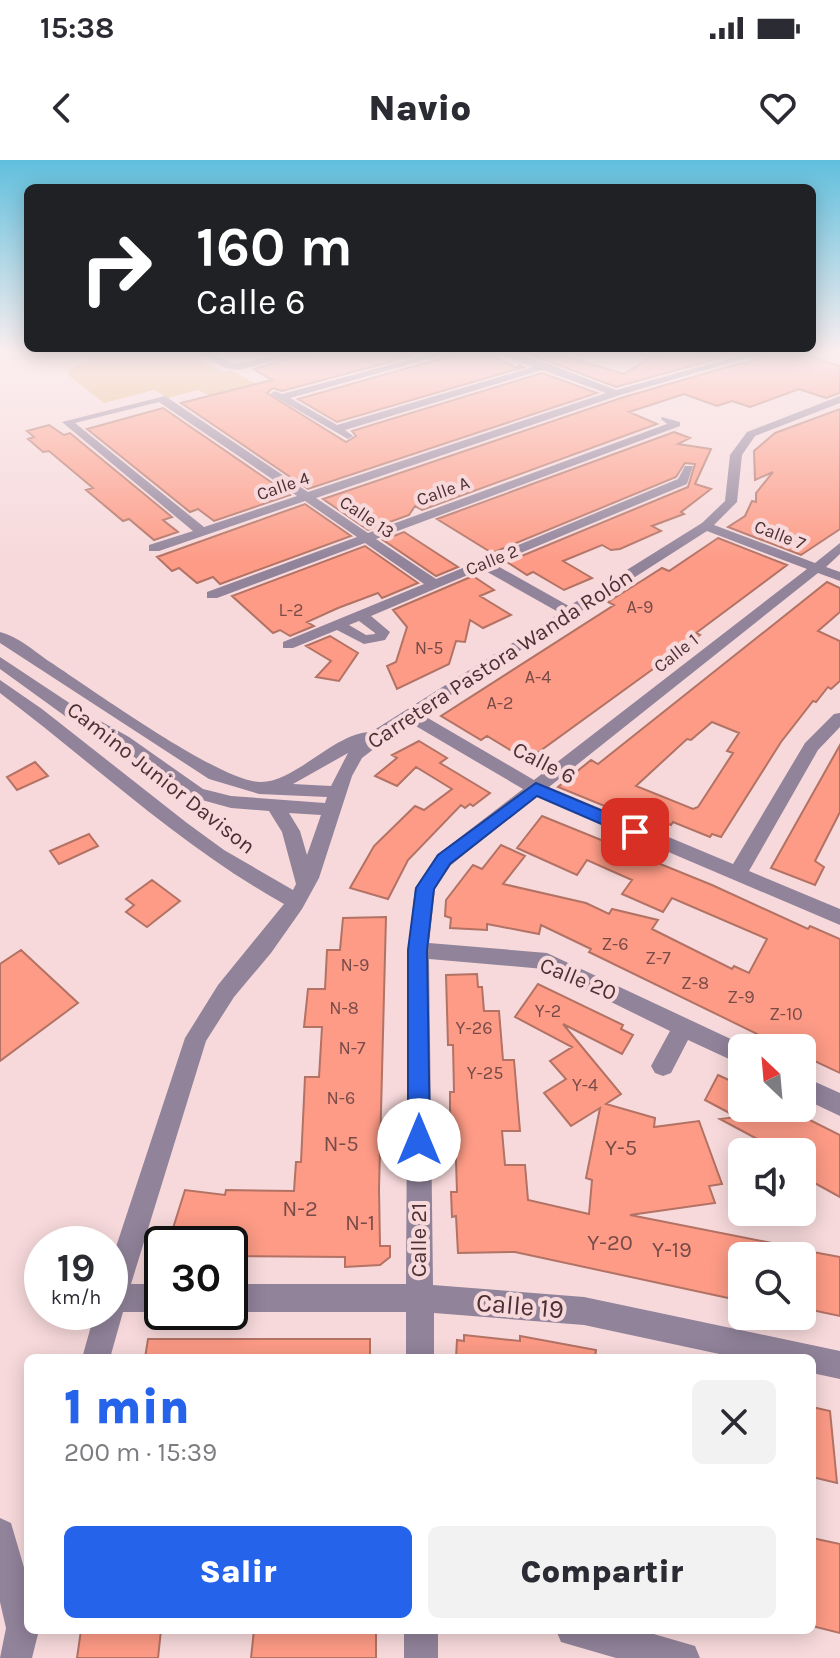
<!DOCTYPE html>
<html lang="es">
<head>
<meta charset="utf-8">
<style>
  :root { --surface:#fff; --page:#f2f2f3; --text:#2b2b33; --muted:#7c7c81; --accent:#2563eb }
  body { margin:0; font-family:Karla,sans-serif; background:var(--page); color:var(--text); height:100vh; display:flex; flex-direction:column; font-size:30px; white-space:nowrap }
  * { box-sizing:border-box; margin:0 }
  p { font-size:26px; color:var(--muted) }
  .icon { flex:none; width:44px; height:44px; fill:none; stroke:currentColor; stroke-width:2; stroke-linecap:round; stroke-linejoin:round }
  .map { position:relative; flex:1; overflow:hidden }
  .panel { position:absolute; left:24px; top:1194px; width:792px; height:280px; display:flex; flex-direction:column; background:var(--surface); border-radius:12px; box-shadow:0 4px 20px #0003 }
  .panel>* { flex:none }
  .guide { position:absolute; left:24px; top:24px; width:792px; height:168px; border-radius:12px; box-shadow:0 4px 20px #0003; background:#202124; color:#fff; overflow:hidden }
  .needle { width:52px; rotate:334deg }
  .buttons { position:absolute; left:728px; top:874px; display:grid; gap:16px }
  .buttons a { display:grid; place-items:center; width:88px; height:88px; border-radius:12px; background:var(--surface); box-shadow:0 4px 20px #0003; font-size:40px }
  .speed { position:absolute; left:24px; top:1066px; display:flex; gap:16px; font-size:40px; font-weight:700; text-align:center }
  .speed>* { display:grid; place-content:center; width:104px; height:104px; border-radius:50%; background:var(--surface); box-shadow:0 4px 20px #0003; line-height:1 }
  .speed small { font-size:20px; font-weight:400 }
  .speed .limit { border:4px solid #111; border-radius:12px; background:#fff; color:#111 }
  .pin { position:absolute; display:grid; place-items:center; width:68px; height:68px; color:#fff; margin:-34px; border-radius:16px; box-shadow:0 4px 12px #0006 }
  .me { position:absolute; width:88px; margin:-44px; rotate:0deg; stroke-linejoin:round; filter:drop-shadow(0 0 6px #0008) }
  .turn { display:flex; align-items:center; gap:28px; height:168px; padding:0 40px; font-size:36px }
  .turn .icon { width:104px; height:104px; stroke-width:2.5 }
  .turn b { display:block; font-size:56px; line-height:68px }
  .round { display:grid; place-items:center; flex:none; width:84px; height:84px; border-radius:12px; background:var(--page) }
  .head { display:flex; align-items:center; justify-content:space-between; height:136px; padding:0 40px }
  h1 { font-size:48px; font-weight:800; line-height:60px; color:var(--accent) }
  .button { display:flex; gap:16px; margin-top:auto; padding:16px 40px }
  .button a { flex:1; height:92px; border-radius:12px; background:var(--accent); color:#fff; font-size:32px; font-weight:800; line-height:92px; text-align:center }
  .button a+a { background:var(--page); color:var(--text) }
  .status { display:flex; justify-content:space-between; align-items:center; height:56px; padding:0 40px; background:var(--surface); direction:ltr }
  .status svg { height:22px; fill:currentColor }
  header { display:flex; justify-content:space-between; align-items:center; height:104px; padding:0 40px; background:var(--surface); font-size:36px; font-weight:800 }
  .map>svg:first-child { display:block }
</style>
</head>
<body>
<div class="status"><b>15:38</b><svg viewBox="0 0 49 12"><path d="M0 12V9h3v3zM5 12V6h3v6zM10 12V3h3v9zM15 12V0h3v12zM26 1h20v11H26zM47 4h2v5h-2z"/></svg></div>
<header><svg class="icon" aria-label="back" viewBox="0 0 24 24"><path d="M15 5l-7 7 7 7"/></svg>Navio<svg class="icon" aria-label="heart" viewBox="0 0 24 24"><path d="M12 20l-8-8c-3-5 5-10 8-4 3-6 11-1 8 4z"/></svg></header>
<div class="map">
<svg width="840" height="1498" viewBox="0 0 840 1498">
  <rect width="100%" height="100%" fill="#f7d9db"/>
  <path fill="#e3b375" d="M 103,192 L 188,192 L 222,212 L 232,210 L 256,224 L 210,236 L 198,230 L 168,238 L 154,230 L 104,243 L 68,215 L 69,210 Z"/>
  <path fill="#fd9b86" stroke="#b27264" stroke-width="2" fill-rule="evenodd" d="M 309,192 L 427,192 L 282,231 L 273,228 L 267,233 L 346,282 L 356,276 L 352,271 L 542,213 L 597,233 L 308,329 L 181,243 L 272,220 L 254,209 Z
    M 456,192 L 482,192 L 517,208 L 519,205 L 524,207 L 337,262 L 298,239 L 454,195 Z
    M 524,192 L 557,194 L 624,214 L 659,192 L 692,192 L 720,198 L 616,227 Z
    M 770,192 L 796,192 L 840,206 L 840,233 L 826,238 L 799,229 L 750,247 L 732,241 L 717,246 L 684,234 L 629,252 L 657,264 L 422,350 L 415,346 L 409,355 L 368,370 L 323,339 L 621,238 L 741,203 L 746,204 Z
    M 163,248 L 290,335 L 214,361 L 198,349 L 190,352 L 87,269 Z
    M 840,249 L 840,369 L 801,395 L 728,367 L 745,356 L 752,341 L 756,342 L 756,333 L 773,312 L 755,320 L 754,291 L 775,273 Z
    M 49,265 L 64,275 L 70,273 L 172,357 L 163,360 L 178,372 L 154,380 L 129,359 L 123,361 L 86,330 L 93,328 L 49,291 L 43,292 L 28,279 L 34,277 L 27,271 Z
    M 674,272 L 690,278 L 678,284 L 711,289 L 695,324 L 711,329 L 681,352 L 684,354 L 652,366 L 661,371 L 620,389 L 611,390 L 602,385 L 563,401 L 592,418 L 564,430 L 533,412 L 527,415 L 507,402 L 688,327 L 695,304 L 685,303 L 676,317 L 492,393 L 437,359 Z
    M 305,344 L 351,376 L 220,424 L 213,417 L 197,423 L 179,408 L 172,411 L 157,397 Z
    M 404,372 L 458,407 L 436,416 L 383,380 Z
    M 718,378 L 787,405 L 696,473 L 700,475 L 533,596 L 525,599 L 487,576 L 481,580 L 441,556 L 614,445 L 608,442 L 643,420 L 662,408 L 669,411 Z
    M 365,386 L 418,423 L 382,438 L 378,433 L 338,448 L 307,462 L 314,466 L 290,476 L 280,470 L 273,473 L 232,436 Z
    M 473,416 L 494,430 L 480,436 L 511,455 L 483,468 L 470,460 L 465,482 L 456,481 L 449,504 L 397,529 L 387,506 L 396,502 L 407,467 L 393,450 Z
    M 827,422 L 840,428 L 840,452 L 818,471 L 840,481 L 840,521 L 831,529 L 828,527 L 816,542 L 813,541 L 781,582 L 721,677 L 712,674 L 710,677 L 673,662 L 671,665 L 634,650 L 629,656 L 558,627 L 591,600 L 598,604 ZM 712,562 L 739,573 L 727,591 L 733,593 L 698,647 L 693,649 L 636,626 L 687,579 L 691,580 Z
    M 330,476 L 358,493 L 339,521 L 316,517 L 331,501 L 306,486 Z
    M 419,581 L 447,598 L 440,603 L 490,633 L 473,646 L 470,644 L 465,648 L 461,645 L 408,700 L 388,739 L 350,728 L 374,686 L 415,646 L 424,650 L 452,629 L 416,607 L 397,626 L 375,616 L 397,598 L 392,595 Z
    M 840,585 L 840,652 L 815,701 L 824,707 L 815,725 L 771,708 Z
    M 35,602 L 48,616 L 17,630 L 7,617 Z
    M 542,656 L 712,725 L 808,769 L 810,766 L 840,779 L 840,913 L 802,895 L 802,888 L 786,888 L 589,792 L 591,789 L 541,765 L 539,774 L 487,764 L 487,770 L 450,768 L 451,758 L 445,756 L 446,740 L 473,705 L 482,709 L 501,685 L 525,696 L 503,724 L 586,743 L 609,754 L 612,749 L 658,760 L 652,769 L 732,809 L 734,806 L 749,813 L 767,779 L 672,738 L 663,752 L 622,734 L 632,720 L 587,700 L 577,715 L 517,688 Z
    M 89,674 L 98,686 L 59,704 L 50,691 Z
    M 152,720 L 180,741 L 147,767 L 126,752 L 134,745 L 126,739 Z
    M 386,757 L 379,1029 L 380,1086 L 390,1086 L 390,1097 L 380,1105 L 345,1107 L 345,1097 L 230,1096 L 230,1084 L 168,1084 L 185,1030 L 225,1035 L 226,1030 L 294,1031 L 296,1002 L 301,1002 L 305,917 L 319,917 L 322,867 L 304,867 L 308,829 L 325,829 L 327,790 L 340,790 L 343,758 Z
    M 21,790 L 78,843 L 0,901 L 0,804 Z
    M 477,814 L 478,827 L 482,827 L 484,851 L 499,851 L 503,900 L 514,900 L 520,971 L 502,971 L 505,1005 L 525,1005 L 528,1040 L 589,1054 L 592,1020 L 586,1018 L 600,948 L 571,966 L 544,933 L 566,919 L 550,901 L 572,887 L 515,857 L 538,824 L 623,865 L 621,869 L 633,875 L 622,894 L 563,864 L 621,934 L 606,944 L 655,958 L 654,967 L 699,961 L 722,1024 L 709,1026 L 715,1043 L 630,1055 L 797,1088 L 796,1096 L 742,1096 L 742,1141 L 515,1092 L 458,1093 L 456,1056 L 452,1057 L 451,1032 L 457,1032 L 455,971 L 450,971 L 450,932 L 454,932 L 453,885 L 448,885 L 446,815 Z
    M 718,915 L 742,926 L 742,948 L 786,948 L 840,975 L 840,1037 L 809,1020 L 810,1016 L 802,1011 L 802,992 L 759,992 L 763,982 L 720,959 L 737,957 L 705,940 Z
    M 802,1090 L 840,1097 L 840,1156 L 802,1148 Z
    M 464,1175 L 520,1181 L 520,1176 L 596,1190 L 595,1198 L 456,1198 L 457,1180 L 464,1181 Z
    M 148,1179 L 370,1179 L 370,1198 L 145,1198 Z
    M 812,1247 L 830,1251 L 837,1323 L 812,1317 Z
    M 812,1378 L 840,1384 L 840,1473 L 812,1466 Z
    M 81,1470 L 161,1470 L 158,1498 L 77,1498 Z
    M 254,1470 L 376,1470 L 376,1498 L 251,1498 Z"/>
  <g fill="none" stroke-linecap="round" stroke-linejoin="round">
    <path fill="#91839a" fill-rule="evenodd" d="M 199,192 C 215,191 224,203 239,204 L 290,192 L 306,192 L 239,210 L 225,208 Z
      M 438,192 L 453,192 L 290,238 L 337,265 L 533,207 L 495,192 L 507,192 L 549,204 L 616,230 L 753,192 L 767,192 L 620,235 L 316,338 L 368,373 L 667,264 L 661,259 L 662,257 L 680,262 L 680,266 L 376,379 L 436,419 L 678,319 L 685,306 L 693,306 L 687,324 L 494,404 L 569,446 L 702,363 L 725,341 L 730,295 L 747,272 L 840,236 L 840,243 L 755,276 L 742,295 L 737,342 L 714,365 L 815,403 L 840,383 L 840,394 L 826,407 L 840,412 L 840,421 L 818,413 L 549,627 L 733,704 L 805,583 L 834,554 L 840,553 L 840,567 L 818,590 L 749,711 L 840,749 L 840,765 L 537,636 L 451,705 L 435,729 L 429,783 L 547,793 L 750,888 L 742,888 L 742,905 L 688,880 L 671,913 L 663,916 L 655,913 L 651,906 L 670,871 L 544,809 L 429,799 L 433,1125 L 584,1137 L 840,1191 L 840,1219 L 812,1213 L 812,1198 L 738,1198 L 584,1165 L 434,1153 L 434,1198 L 406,1198 L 406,1152 L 230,1152 L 230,1124 L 406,1124 L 408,790 L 415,728 L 437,695 L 523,629 L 409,562 L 362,598 L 352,616 L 319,718 L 302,749 L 271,793 L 234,837 L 206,881 L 131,1124 L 162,1124 L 162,1152 L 123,1152 L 110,1198 L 82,1198 L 95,1152 L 110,1152 L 110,1105 L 185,878 L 218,825 L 284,744 C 180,686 94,604 0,533 L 0,520 L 42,549 L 187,663 L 224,690 L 293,730 L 296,724 L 282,672 L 269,651 L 231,648 L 191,637 L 117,585 L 65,556 L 0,509 L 0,497 L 77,548 L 129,577 L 203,629 L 231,636 L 325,643 L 327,637 L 259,634 L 209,619 L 0,483 L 0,472 C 17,476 33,490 47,500 C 89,527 218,621 260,622 C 295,623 335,572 371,572 L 560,453 L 482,409 L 371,456 L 390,472 L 385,480 L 364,484 L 337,470 L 293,488 L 283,488 L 283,482 L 424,424 L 365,383 L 217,438 L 207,438 L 207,432 L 357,377 L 305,341 L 159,391 L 149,391 L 149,385 L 193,371 L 62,262 L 165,236 L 308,332 L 606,233 L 542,210 L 345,270 L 353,276 L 348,279 L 270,234 L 275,231 L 282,234 ZM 159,242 L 297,336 L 204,367 L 75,263 ZM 707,371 L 807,409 L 534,620 L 421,554 ZM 359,461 L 375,473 L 375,474 L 366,475 L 349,465 ZM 348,593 L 331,626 L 293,624 ZM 289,653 L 321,655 L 307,695 L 300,671 Z
      M 802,916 L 840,933 L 840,956 L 802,938 Z
      M 0,1358 L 11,1363 L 28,1421 L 28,1470 L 39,1470 L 32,1498 L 0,1498 L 6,1468 L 0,1442 Z
      M 404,1470 L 438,1470 L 438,1498 L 404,1498 Z
      M 556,1470 L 640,1470 L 695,1486 L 700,1498 L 616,1498 L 561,1482 Z"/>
  </g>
  <linearGradient id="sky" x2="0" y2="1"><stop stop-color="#60bfdd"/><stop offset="0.48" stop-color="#fbeeef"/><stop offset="1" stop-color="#fbeeef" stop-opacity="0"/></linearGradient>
  <rect width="840" height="401" fill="url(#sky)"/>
  <path fill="#2563eb" stroke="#184099" stroke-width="2" d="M 536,623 L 641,667 L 643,672 L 641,676 L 629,676 L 537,636 L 450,704 L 434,729 L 427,790 L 430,980 L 427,987 L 419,990 L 411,987 L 408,980 L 408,790 L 416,728 L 438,695 Z"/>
  <g text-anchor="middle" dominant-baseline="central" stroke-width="8" stroke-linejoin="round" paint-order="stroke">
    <g font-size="18" fill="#4d3033" stroke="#f7d9db">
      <text transform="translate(283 326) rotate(-19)">Calle 4</text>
      <text transform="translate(443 331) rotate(-20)">Calle A</text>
      <text transform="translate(367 357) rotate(34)">Calle 13</text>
      <text transform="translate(780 375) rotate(21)">Calle 7</text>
      <text transform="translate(492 400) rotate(-22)">Calle 2</text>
      <text transform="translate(676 493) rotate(-38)">Calle 1</text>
    </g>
    <g font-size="18" fill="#794b48">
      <text x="640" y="447">A-9</text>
      <text x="291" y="450">L-2</text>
      <text x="429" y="488">N-5</text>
      <text x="538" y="517">A-4</text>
      <text x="500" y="543">A-2</text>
      <text x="615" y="784">Z-6</text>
      <text x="658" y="798">Z-7</text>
      <text x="355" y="805">N-9</text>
      <text x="695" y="823">Z-8</text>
      <text x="741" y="837">Z-9</text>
      <text x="344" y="848">N-8</text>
      <text x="548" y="851">Y-2</text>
      <text x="786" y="854">Z-10</text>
      <text x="474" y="868">Y-26</text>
      <text x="352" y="888">N-7</text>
      <text x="485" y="913">Y-25</text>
      <text x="585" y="925">Y-4</text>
      <text x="341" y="938">N-6</text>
    </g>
    <g font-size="22" fill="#4d3033" stroke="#f7d9db">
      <text transform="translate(500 499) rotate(-33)">Carretera Pastora Wanda Rolón</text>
      <text transform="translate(544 603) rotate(27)">Calle 6</text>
      <text transform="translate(161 618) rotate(38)">Camino Junior Davison</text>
      <text transform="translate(578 819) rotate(22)">Calle 20</text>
      <text transform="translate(419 1080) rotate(-90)">Calle 21</text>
    </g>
    <g font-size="22" fill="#794b48">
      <text x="341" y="984">N-5</text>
      <text x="621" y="988">Y-5</text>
      <text x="300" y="1049">N-2</text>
      <text x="360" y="1063">N-1</text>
      <text x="610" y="1083">Y-20</text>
      <text x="672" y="1090">Y-19</text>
    </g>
    <g font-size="26" fill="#4d3033" stroke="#f7d9db">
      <text transform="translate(520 1146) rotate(5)">Calle 19</text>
    </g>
  </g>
</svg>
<div class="buttons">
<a><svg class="needle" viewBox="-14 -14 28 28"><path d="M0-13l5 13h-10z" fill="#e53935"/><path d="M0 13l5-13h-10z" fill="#7c7c81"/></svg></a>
<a><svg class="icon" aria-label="sound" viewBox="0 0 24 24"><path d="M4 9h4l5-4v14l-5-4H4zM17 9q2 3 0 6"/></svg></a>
<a><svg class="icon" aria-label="search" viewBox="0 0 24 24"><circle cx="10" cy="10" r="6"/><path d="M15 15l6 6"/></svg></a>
</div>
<div class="speed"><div>19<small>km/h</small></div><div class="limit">30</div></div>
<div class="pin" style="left:635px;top:672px;background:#d93025"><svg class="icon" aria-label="arrive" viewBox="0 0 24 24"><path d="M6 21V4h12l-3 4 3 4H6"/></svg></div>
<svg class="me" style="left:419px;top:980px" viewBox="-20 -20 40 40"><circle r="19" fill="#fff"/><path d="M0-13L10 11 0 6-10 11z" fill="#2563eb"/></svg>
<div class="guide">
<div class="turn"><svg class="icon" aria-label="right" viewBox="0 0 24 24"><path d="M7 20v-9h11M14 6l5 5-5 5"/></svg><div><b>160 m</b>Calle 6</div></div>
</div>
<section class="panel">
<div class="head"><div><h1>1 min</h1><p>200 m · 15:39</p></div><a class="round"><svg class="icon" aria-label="close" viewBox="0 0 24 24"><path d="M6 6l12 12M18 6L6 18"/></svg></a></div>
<div class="button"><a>Salir</a><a>Compartir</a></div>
</section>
</div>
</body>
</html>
